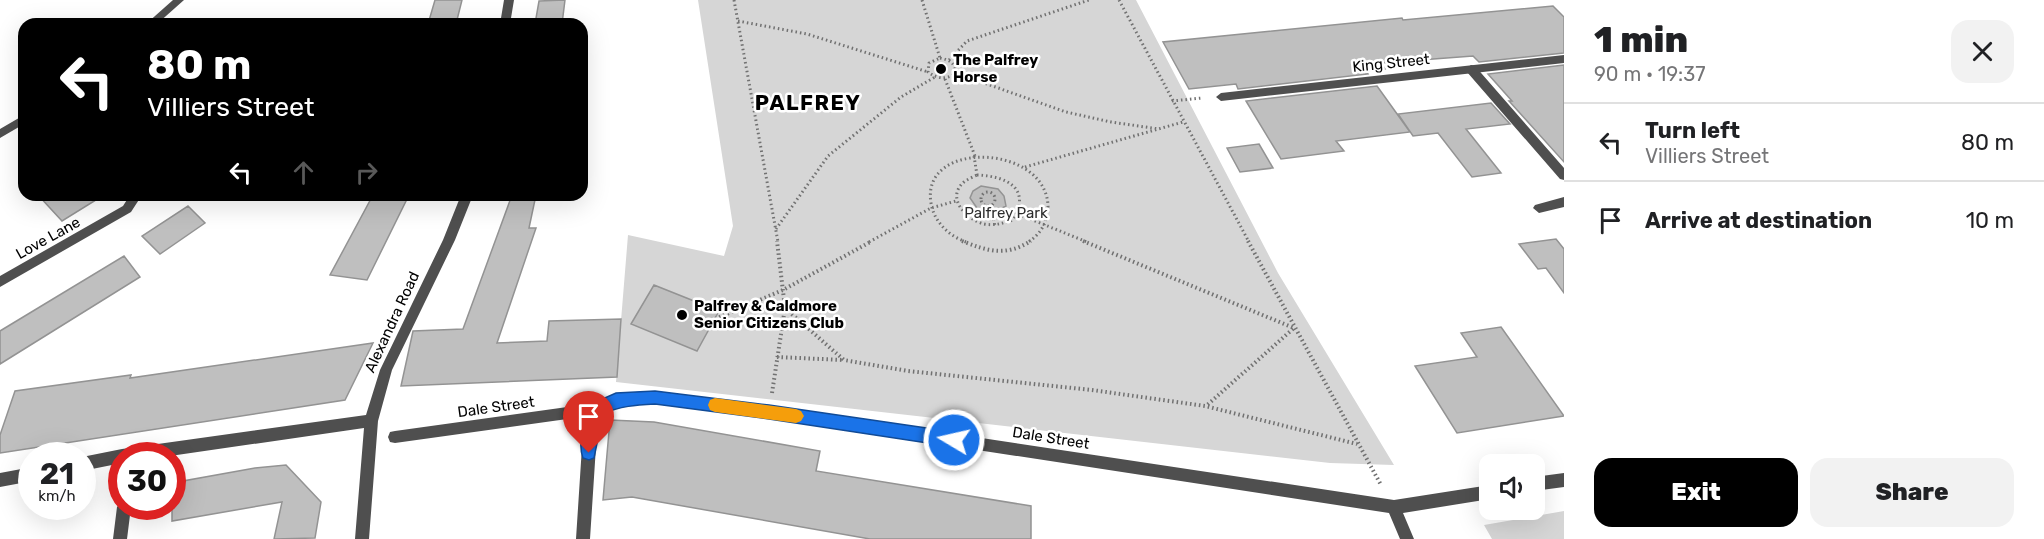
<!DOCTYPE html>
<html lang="en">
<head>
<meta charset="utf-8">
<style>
  :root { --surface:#fff; --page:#f2f2f2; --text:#202124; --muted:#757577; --line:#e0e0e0; --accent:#000 }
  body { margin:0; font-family:Rubik,sans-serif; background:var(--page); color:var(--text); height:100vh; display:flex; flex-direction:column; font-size:22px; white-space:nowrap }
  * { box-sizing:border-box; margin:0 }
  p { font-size:20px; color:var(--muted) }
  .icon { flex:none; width:33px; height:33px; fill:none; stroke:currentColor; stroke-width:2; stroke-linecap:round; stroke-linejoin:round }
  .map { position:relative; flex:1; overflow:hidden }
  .drawer { display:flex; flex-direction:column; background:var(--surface); width:480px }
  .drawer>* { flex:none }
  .top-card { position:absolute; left:18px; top:18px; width:570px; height:183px; border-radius:18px; box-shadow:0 6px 24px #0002; background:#000; color:#fff; overflow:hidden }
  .buttons { position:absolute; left:1479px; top:454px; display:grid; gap:12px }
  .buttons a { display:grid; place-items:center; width:66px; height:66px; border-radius:12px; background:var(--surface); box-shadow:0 6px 24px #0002; font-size:30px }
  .speed { position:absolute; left:18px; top:442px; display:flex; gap:12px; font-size:30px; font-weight:700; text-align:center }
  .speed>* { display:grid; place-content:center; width:78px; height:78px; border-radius:50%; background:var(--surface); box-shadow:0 6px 24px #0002; line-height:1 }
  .speed small { font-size:15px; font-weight:400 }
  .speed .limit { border:9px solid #d22; background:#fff; color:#111 }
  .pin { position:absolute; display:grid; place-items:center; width:51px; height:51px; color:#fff; margin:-62px -26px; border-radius:50% 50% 50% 0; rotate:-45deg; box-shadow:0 0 6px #0007 }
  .pin .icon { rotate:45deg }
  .me { position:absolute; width:66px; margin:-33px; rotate:279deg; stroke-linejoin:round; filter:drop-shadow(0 0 4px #0008) }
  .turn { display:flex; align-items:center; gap:21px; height:126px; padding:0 30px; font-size:27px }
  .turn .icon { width:78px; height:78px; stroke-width:2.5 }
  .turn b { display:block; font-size:42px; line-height:51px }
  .lanes { display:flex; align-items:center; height:57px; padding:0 30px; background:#0003; justify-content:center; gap:30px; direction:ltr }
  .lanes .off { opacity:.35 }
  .round { display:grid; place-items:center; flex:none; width:63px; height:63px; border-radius:18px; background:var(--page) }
  .overview { display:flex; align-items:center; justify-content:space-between; height:102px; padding:0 30px }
  h1 { font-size:36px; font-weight:800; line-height:45px }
  .cta { display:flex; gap:12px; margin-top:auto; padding:12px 30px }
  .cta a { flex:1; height:69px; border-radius:18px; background:var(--accent); color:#fff; font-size:24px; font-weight:800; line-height:69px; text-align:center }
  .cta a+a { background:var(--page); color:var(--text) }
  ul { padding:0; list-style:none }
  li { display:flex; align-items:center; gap:18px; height:78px; padding:0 30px; border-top:2px solid var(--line) }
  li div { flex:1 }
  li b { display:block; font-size:22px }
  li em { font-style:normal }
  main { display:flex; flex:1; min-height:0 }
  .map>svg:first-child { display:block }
</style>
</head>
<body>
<main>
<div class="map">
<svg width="1564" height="539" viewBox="0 0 1564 539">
  <rect width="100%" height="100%" fill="#fff"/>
  <path fill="#d6d6d6" d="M 698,0 L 1136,0 L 1278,273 L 1394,465 L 1330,463 L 616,382 L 628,235 L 724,256 L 733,226 Z
    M 1564,511 L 1564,539 L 1492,539 L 1484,525 Z"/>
  <path fill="#bfbfbf" stroke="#939393" stroke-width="1.5" d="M 435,0 L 462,0 L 456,24 L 428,24 Z
    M 565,0 L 562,24 L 535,24 L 539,1 Z
    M 1553,6 L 1564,17 L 1564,53 L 1479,62 L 1473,56 L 1381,63 L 1385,69 L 1366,71 L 1368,74 L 1238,89 L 1236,84 L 1189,89 L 1163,42 L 1402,18 L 1403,20 Z
    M 1564,65 L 1564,162 L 1509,101 L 1512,101 L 1488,74 Z
    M 1377,86 L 1410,132 L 1336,141 L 1344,151 L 1281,159 L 1246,101 Z
    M 1491,103 L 1510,124 L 1466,129 L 1501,173 L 1472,177 L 1438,133 L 1413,136 L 1398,114 Z
    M 1259,144 L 1273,168 L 1240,172 L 1227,148 Z
    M 981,186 L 998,189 L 1004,196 L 1006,206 L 993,213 L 977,208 L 970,198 L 973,191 Z
    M 38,195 L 104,195 L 62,221 Z
    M 373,195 L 409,195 L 367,280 L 330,275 Z
    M 512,195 L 536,195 L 529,228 L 536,228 L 497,343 L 547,341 L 549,321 L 621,319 L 617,377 L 401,386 L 413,331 L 463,329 Z
    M 188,206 L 205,223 L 160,254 L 142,236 Z
    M 1556,239 L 1564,249 L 1564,293 L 1546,268 L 1538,269 L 1519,244 Z
    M 124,256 L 140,277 L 0,364 L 0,331 Z
    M 654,285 L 719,311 L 697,351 L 631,324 Z
    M 1501,327 L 1564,416 L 1457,433 L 1415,366 L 1477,357 L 1461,333 Z
    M 373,343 L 345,400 L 0,453 L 0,435 L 15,391 L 131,375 L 130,378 Z
    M 610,420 L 654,422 L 820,451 L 816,471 L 1031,506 L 1031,539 L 870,539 L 632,497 L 603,500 Z
    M 286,465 L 321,502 L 315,538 L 274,539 L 282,502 L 172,521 L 172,483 L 255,468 Z"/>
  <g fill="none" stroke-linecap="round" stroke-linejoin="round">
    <path stroke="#717171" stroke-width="3" stroke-dasharray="1.5 3" stroke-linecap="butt" d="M 734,0 L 778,242
      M 922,0 L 940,58
      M 1119,0 L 1249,242
      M 738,21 L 807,34 L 928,72
      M 940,58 C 950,60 955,63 956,73 C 946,80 938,79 928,72 L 929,63 Z
      M 949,60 L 967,41 L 1089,0
      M 956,73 L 1066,112 L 1111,122 L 1159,129
      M 945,79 L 975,156
      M 1172,101 L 1202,98
      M 974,156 L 977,175
      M 1025,167 L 1183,122
      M 977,175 C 1006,176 1032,188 1013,220 C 1003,223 995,226 984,224 C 967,220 945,198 964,182 C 968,179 973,177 977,175 Z
      M981 199a7 7 0 1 1 14 0a7 7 0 1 1-14 0Z
      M 990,206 L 995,226
      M 1018,214 L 1087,242
      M 776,229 L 828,156 L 901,97 L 935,77
      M 869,242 L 931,208 L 956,201
      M 966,242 C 949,236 934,222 931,203 C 920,138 1050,144 1048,209 C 1047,223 1040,235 1028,242"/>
    <path stroke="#717171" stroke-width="4" stroke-dasharray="1.5 3" stroke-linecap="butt" d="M 962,241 C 988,251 1005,257 1031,241
      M 1083,241 L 1294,328 L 1206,406
      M 1248,241 L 1381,485
      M 785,308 L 844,360 L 908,371 L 1092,390 L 1205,406 L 1357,444
      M 715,319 L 783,290 L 872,241
      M 777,357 L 843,360
      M 772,393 L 785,308 L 777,241"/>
    <path fill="#4f4f4f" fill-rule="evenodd" d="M 1471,65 L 1475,66 L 1564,168 L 1564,180 L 1560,179 L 1467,72 L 1466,69 Z
      M 1564,197 L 1564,207 L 1539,213 L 1533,208 L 1535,205 Z
      M 122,501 L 122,507 L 131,507 L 127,539 L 113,539 L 117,507 Z"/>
    <path fill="#4f4f4f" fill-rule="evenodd" d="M 596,403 L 601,405 L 603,409 L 601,413 L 596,415 L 395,443 L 390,442 L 388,437 L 390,432 L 395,431 Z"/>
    <path fill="#4f4f4f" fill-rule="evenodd" d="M 173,0 L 184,0 L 157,24 L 146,24 Z
      M 504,0 L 514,0 L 510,24 L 500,24 Z
      M 1564,55 L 1564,63 L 1221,101 L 1216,97 L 1221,93 Z
      M 24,115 L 24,124 L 0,138 L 0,129 Z
      M 130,195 L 142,195 L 131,212 L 0,287 L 0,276 L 123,206 Z
      M 461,195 L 473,195 L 455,240 L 392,370 L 378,421 L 369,539 L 355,539 L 364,428 L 170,456 L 122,456 L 122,463 L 82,471 L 82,457 L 122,449 L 366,415 L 380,370 L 443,240 Z
      M 655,392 L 769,406 L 1394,500 L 1490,485 L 1490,499 L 1403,513 L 1414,539 L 1400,539 L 1389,513 L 769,418 L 655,404 C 637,404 618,405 602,413 L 597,431 L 590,539 L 576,539 L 583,431 L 591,405 L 617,395 Z
      M 32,467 L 32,481 L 0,487 L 0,473 Z
      M 1564,473 L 1564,487 L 1534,491 L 1534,477 Z"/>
  </g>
  <path fill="#1a73e8" stroke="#114b97" stroke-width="1.5" d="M 655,391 L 769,405 L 954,432 L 960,435 L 962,440 L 960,445 L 954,447 L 769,419 L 655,404 C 636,405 620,406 603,414 L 594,458 L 589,460 L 583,458 C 577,443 585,419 591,404 L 616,393 Z"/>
  <path fill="#f59e0b" d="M 715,398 L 796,409 L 801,411 L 804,416 L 801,421 L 796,423 L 715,412 L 710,410 L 708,405 L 710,400 Z"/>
  <g fill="#000" stroke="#fff" stroke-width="2">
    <circle cx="941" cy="69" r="6"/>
    <circle cx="682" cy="315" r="6"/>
  </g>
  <g text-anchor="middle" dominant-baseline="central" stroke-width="5" stroke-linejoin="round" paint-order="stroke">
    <g font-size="15" font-weight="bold" fill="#000" stroke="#fff" text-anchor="start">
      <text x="953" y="60">The Palfrey<tspan x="953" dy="17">Horse</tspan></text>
      <text x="694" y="306">Palfrey &amp; Caldmore<tspan x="694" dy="17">Senior Citizens Club</tspan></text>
    </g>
    <g font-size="15" fill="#000" stroke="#fff">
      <text transform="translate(1391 63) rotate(-6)">King Street</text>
      <text transform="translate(48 238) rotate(-29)">Love Lane</text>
      <text transform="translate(392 322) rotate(-65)">Alexandra Road</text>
      <text transform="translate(496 407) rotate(-8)">Dale Street</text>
      <text transform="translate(1051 438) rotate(9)">Dale Street</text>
    </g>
    <g font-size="15" fill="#2d2d2d" stroke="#fff">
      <text x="1006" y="213">Palfrey Park</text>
    </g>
    <g font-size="21" font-weight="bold" letter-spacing="1.5" fill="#000" stroke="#fff">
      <text x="808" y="102">PALFREY</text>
    </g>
  </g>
</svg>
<div class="buttons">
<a><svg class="icon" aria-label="sound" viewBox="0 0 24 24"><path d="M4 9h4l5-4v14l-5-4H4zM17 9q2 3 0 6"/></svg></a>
</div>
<div class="speed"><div>21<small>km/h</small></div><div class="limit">30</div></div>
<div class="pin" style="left:589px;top:453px;background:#d93025"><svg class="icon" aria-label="arrive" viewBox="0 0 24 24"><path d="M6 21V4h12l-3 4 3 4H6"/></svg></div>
<svg class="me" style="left:954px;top:440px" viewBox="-20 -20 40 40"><circle r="17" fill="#1a73e8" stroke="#fff" stroke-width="3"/><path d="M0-11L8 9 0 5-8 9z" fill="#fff"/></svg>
<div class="top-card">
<div class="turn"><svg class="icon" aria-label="left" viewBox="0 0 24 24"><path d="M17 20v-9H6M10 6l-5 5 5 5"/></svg><div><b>80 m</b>Villiers Street</div></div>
<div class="lanes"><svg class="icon" aria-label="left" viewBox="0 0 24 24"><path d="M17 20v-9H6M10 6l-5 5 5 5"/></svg><svg class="icon off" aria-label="ahead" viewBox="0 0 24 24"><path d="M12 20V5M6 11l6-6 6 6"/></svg><svg class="icon off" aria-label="right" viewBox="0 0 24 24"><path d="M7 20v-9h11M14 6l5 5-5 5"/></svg></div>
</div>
</div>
<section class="drawer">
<div class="overview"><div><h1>1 min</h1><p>90 m · 19:37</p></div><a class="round"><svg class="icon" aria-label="close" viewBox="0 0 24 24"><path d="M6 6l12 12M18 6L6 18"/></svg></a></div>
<ul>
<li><svg class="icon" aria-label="left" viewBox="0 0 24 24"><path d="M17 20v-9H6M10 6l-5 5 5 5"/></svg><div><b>Turn left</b><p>Villiers Street</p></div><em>80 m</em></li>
<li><svg class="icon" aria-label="arrive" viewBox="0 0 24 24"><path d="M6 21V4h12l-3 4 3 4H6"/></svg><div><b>Arrive at destination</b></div><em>10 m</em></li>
</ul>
<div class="cta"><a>Exit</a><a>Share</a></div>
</section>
</main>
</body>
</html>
